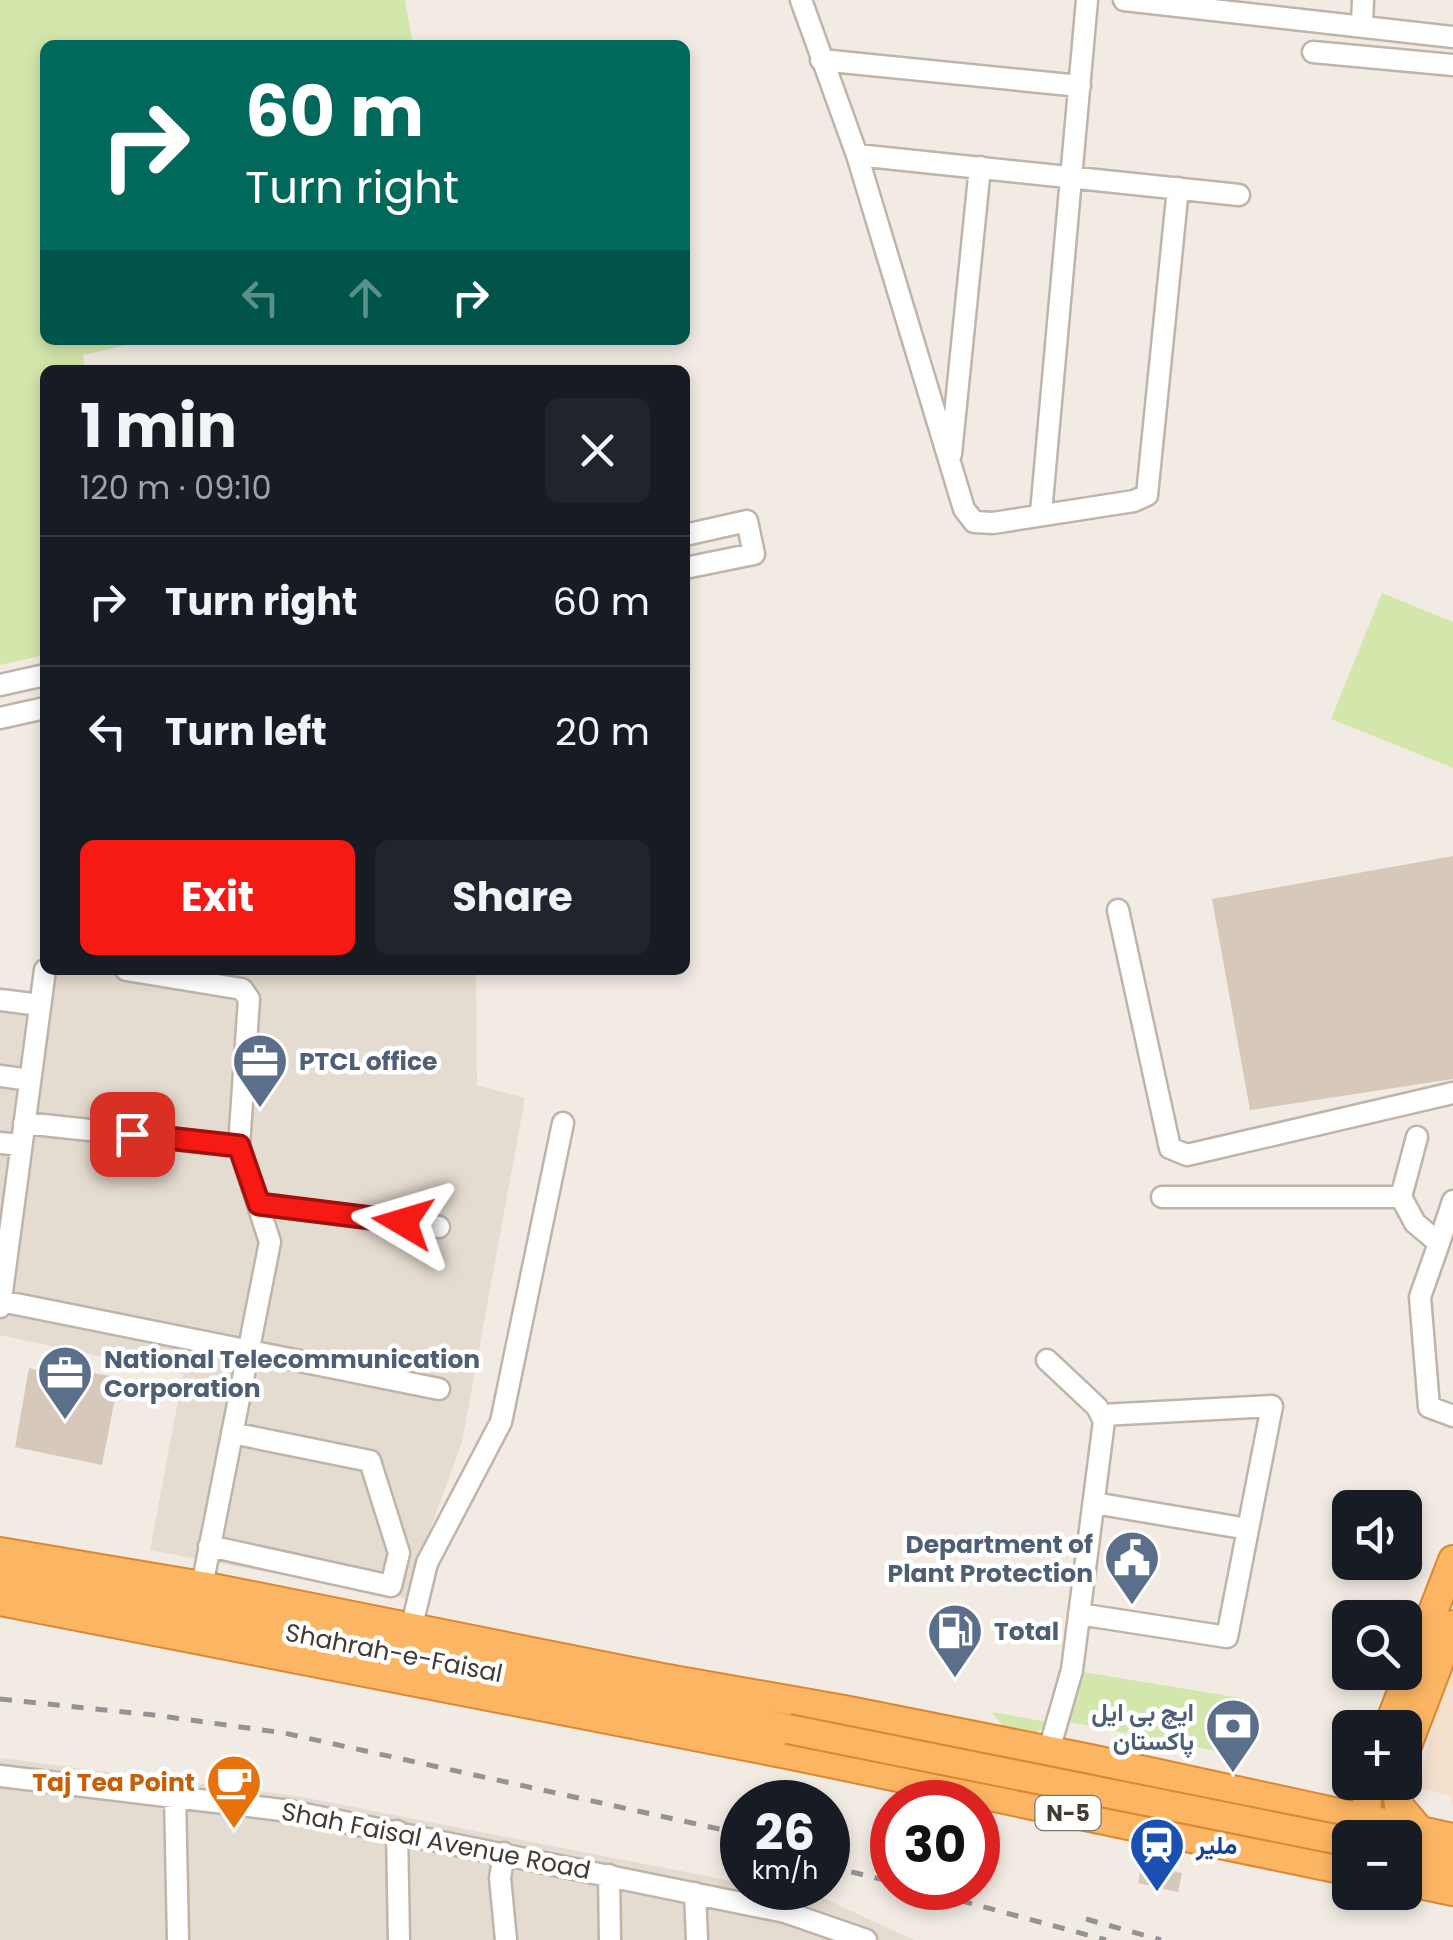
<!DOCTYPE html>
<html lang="en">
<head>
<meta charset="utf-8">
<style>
  :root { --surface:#171b24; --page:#20242c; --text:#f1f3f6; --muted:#9ea1a6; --line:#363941; --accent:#f71914 }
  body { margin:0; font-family:Poppins,Vazirmatn,sans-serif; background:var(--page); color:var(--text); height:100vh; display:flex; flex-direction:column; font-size:38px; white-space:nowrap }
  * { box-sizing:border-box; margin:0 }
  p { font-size:32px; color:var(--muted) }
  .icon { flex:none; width:55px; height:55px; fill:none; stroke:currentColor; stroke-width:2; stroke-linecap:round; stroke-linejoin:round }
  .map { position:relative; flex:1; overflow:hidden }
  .drawer { position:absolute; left:40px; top:365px; width:650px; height:610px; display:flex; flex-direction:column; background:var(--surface); border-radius:15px; box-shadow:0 5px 15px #0003 }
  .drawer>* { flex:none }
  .hud { position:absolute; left:40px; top:40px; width:650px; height:305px; border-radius:15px; box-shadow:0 5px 15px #0003; background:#00695c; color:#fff; overflow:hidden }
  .tools { position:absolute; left:1332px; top:1490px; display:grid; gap:20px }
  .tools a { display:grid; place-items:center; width:90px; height:90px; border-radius:15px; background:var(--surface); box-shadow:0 5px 15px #0003; font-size:50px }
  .speed { position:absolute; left:720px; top:1780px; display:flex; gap:20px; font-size:50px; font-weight:700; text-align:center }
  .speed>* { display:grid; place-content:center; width:130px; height:130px; border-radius:50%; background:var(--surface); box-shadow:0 5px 15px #0003; line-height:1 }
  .speed small { font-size:25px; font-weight:400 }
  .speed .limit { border:15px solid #d22; background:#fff; color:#111 }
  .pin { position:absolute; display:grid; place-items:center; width:85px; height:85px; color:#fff; margin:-42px; border-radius:20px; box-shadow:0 5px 15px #0006 }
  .me { position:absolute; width:110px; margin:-55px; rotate:277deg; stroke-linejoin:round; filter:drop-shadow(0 0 8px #0008) }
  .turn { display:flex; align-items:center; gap:35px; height:210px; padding:0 40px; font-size:45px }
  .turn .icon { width:130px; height:130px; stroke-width:2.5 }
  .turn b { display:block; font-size:70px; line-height:85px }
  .lanes { display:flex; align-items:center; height:95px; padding:0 40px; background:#0003; justify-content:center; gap:50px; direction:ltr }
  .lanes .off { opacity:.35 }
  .round { display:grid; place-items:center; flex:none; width:105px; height:105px; border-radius:15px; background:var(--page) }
  .head { display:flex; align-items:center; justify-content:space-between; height:170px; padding:0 40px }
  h1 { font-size:60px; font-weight:700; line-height:75px }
  .primary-button { display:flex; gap:20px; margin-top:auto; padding:20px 40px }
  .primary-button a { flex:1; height:115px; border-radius:15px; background:var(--accent); color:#fff; font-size:40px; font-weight:700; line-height:115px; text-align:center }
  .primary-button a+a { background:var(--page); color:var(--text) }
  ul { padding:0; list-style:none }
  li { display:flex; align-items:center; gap:30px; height:130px; padding:0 40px; border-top:2px solid var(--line) }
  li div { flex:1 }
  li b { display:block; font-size:38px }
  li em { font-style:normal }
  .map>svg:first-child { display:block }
</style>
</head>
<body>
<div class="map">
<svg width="1453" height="1940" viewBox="0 0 1453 1940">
  <rect width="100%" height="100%" fill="#f1ebe3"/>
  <path fill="#e5dcd1" d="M 55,970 L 476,970 L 477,1085 L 525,1098 L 462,1442 L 405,1598 L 150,1550 L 183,1374 L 0,1335 L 0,995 L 51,1002 Z
    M 0,1758 L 297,1796 L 742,1883 L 742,1888 L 766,1888 L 823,1898 L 914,1940 L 0,1940 Z"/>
  <path fill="#f4dfcd" d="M 1453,1668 L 1453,1808 L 1451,1796 L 1419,1788 L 1438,1698 L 1441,1699 Z"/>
  <path fill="#d3e6ab" d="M 0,0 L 405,0 L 413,45 L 45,45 L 45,340 L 149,340 L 83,355 L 85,370 L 45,370 L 45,655 L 0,665 Z
    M 1382,593 L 1453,622 L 1453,768 L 1331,719 Z
    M 1077,1671 L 1241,1698 L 1226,1753 L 1064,1721 Z
    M 992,1712 L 1047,1722 L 1033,1738 L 1008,1733 Z"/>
  <path fill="#d6c8bb" d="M 1453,856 L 1453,1079 L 1250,1110 L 1212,899 Z
    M 45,1366 L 112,1376 L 107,1396 L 115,1398 L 102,1465 L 15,1447 L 29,1368 L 43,1372 Z
    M 1142,1864 L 1182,1873 L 1178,1892 L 1138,1883 Z"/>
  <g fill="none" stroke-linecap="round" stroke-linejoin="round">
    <g stroke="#bfb4a9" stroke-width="25">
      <path id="minor" d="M 801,0 L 857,155 L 1239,195
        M 1124,0 L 1453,37
        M 1362,25 L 1363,0
        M 1313,52 L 1453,65
        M 821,60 L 1080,86
        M 857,155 L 964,509 L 974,522 L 993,523 L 1134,501 L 1147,495 L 1178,188
        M 951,454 L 980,167
        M 1041,513 L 1087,0
        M 685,535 L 747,521 L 754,554 L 685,568
        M 0,685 L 45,675
        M 0,718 L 45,708
        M 1118,910 L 1170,1148 L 1187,1155 L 1453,1093
        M 126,970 L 242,989 L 249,999 L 239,1146 L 270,1242 L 202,1586
        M 0,1000 L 40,1005
        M 0,1076 L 30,1080
        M 24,1123 L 239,1146
        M 0,1143 L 21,1145
        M 1162,1197 L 1401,1197 L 1415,1223 L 1439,1243 L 1420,1297 L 1429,1407 L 1453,1416
        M 1401,1197 L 1417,1137
        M 259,1204 L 439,1227
        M 1439,1243 L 1453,1201
        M 1,1301 L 439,1389
        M 0,1307 L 45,970
        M 1047,1360 L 1097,1407 L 1104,1421 L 1072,1670 L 1049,1750
        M 1094,1503 L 1248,1529
        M 209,1546 L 391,1586 L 399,1553 L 370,1461 L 232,1433
        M 1079,1614 L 1227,1637 L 1272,1406 L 1102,1415
        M 411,1629 L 427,1563 L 501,1422 L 563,1123
        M 0,1776 L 290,1811 L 785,1912 L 866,1940
        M 175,1795 L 178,1940
        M 397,1831 L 399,1940
        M 504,1853 L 500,1878 L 506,1940
        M 609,1875 L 610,1940
        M 695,1893 L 697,1940"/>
    </g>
    <g stroke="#db8833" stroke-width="32">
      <path id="highway" d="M 0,1552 L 202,1586 L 662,1678 L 844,1710 L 1090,1759 L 1453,1838
        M 0,1575 L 788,1729
        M 0,1601 L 787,1754 L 1350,1871
        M 1388,1728 L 1453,1560
        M 1405,1751 L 1453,1625
        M 1368,1782 L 1366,1818 L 1373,1834
        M 1396,1782 L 1399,1806 L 1420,1831
        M 1405,1854 L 1453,1864
        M 1405,1881 L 1453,1891"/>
    </g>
    <use href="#minor" stroke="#fff" stroke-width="20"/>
    <use href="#highway" stroke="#fcb663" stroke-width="28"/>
    <path stroke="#939393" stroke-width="5" stroke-dasharray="12 12" stroke-linecap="butt" d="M 0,1699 L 154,1715 L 284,1733 L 742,1834
      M 828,1866 L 892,1882
      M 914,1888 L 1106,1940
      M 1086,1919 L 1161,1940"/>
    <g stroke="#db8833" stroke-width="32" stroke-linecap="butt">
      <path id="highway-bridge" d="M 788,1729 L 1350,1842"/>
    </g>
    <use href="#highway-bridge" stroke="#fcb663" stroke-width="28"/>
  </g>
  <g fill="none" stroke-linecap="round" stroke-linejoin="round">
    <g stroke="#a1100d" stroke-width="25">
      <path id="route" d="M 132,1134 L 239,1146 L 259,1204 L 403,1222"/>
    </g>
    <use href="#route" stroke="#f71914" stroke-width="18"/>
  </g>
  <defs>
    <g id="office-pin" transform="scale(2.875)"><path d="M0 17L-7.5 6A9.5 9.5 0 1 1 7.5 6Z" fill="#5c6f8a" stroke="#fff"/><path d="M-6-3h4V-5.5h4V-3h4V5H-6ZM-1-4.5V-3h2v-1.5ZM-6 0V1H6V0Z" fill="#fff"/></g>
    <g id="civic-pin" transform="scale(2.875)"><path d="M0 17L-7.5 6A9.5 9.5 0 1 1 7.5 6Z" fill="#5c6f8a" stroke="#fff"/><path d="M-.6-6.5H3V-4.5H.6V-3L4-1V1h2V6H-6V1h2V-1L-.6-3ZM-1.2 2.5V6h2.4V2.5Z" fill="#fff"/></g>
    <g id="fuel-pin" transform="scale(2.875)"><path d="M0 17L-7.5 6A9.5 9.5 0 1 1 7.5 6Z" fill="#5c6f8a" stroke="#fff"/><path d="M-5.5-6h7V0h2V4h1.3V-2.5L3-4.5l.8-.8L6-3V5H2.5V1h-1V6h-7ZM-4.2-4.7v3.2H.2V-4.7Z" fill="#fff"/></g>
    <g id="bank-pin" transform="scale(2.875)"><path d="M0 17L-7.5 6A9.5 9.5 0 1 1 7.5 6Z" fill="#5c6f8a" stroke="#fff"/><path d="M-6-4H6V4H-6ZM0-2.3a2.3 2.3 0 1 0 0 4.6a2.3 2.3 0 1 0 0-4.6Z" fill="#fff"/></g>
    <g id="cafe-pin" transform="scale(2.875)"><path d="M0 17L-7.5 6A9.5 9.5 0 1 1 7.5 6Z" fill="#e8710a" stroke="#fff"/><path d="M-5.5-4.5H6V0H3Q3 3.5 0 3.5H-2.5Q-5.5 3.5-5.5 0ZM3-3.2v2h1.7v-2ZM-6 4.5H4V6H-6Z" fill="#fff"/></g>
    <g id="station-pin" transform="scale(2.875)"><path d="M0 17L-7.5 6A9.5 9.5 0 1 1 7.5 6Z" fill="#1a4fb4" stroke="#fff"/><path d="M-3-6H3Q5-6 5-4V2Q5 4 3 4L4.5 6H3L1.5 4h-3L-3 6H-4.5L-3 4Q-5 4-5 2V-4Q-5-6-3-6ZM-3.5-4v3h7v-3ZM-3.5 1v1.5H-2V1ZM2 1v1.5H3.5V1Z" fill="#fff"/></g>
  </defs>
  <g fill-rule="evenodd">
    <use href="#office-pin" x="260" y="1061"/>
    <use href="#office-pin" x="65" y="1373"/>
    <use href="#civic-pin" x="1132" y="1558"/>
    <use href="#fuel-pin" x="955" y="1631"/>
    <use href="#bank-pin" x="1233" y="1726"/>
    <use href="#cafe-pin" x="234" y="1782"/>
    <use href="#station-pin" x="1157" y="1845"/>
  </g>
  <g text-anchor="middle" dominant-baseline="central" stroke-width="9" stroke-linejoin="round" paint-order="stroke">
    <rect fill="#fff" stroke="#7b7670" stroke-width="2.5" x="1035.5" y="1796" width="65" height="34" rx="8"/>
    <g font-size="22" font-weight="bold" fill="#433b33">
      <text x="1068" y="1813">N-5</text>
    </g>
    <g font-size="25" font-weight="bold" fill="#4e5e75" stroke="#fff" text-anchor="start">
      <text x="299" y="1061">PTCL office</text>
      <text x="104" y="1359">National Telecommunication<tspan x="104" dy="29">Corporation</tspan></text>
      <text x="1093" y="1544" text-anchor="end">Department of<tspan x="1093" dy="29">Plant Protection</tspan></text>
      <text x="994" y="1631">Total</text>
      <text x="1194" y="1712" text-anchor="end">ایچ بی ایل<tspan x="1194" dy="29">پاکستان</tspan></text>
    </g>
    <g font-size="25" fill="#433b33" stroke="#fff">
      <text transform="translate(394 1653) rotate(11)">Shahrah-e-Faisal</text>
      <text transform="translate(436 1841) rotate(11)">Shah Faisal Avenue Road</text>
    </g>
    <g font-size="25" font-weight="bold" fill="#c56008" stroke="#fff" text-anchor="end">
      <text x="195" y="1782">Taj Tea Point</text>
    </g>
    <g font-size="25" font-weight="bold" fill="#164399" stroke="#fff" text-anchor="start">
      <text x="1196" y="1845">ملیر</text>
    </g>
  </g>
</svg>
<div class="tools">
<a><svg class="icon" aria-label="sound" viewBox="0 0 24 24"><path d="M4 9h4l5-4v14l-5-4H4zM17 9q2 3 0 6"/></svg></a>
<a><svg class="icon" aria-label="search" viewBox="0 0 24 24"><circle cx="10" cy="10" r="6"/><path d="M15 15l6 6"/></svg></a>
<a>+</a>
<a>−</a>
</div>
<div class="speed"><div>26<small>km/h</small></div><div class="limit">30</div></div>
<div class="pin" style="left:132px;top:1134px;background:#d93025"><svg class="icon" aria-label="arrive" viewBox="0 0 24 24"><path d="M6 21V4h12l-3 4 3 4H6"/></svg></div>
<svg class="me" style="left:403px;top:1222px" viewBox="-20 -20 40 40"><path d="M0-17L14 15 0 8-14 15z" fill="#f71914" stroke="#fff" stroke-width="4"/></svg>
<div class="hud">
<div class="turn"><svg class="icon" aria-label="right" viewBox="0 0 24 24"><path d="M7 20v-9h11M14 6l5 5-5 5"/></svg><div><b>60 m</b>Turn right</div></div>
<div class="lanes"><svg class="icon off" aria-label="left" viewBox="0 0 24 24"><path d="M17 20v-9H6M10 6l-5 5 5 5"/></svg><svg class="icon off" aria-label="ahead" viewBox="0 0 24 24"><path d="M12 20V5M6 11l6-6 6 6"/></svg><svg class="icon" aria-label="right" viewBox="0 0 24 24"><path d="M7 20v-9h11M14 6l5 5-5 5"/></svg></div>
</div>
<section class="drawer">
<div class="head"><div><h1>1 min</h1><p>120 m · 09:10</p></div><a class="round"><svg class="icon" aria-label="close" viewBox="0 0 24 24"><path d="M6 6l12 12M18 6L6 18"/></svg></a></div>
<ul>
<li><svg class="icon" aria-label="right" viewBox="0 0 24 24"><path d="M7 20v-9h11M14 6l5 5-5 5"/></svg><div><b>Turn right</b></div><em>60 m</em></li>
<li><svg class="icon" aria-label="left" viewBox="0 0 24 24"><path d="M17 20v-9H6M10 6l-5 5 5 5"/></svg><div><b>Turn left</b></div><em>20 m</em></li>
</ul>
<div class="primary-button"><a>Exit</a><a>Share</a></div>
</section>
</div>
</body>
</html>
